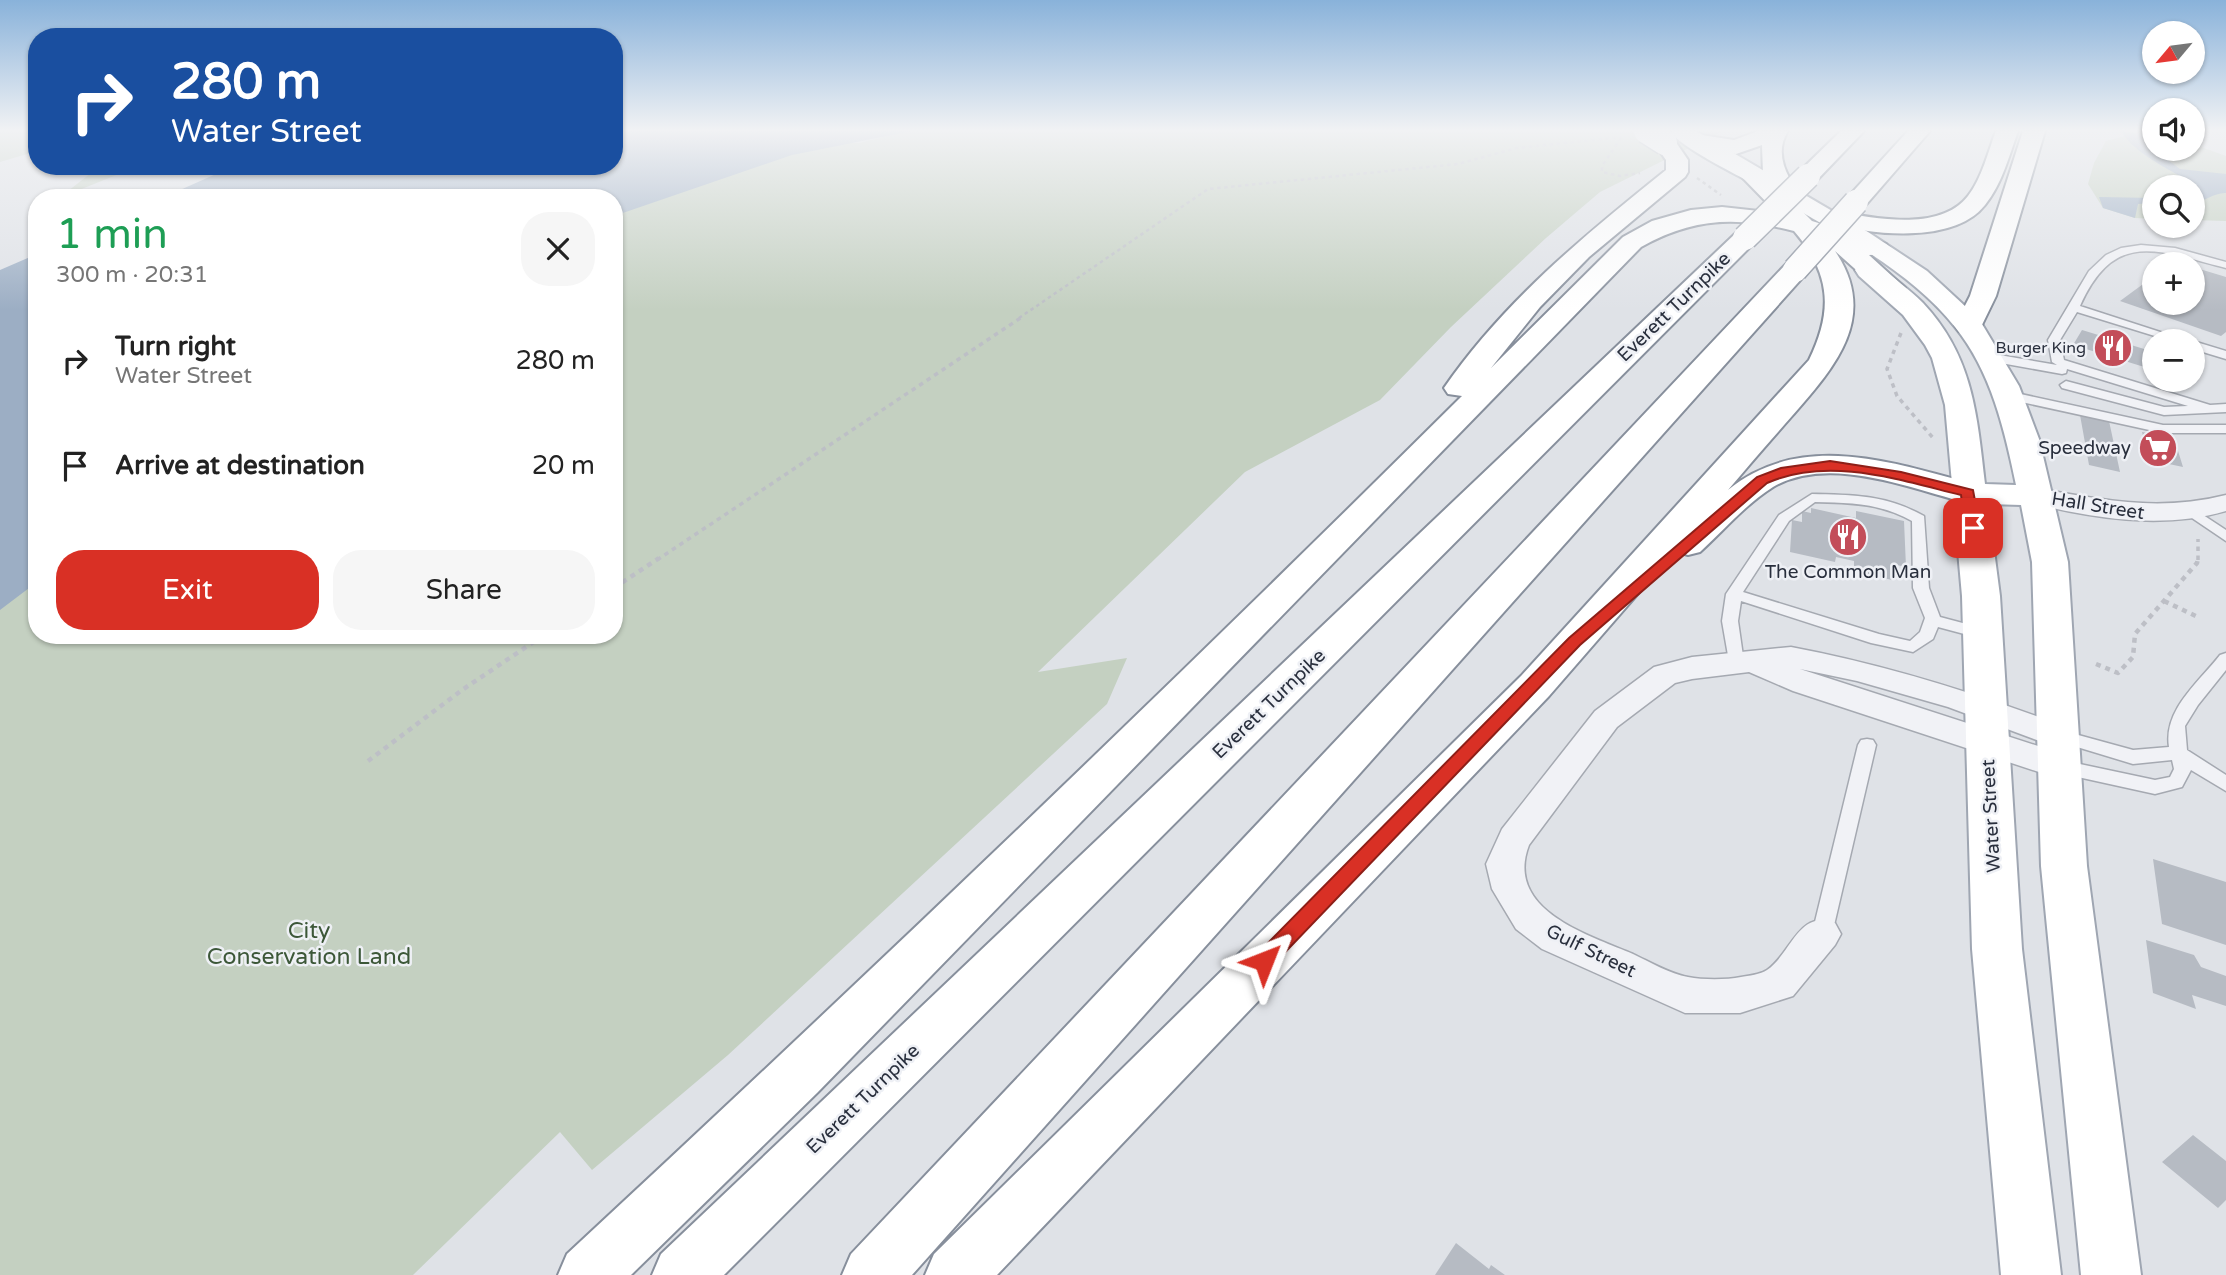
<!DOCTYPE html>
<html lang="en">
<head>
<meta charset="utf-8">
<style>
  :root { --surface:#fff; --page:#f6f6f6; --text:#222; --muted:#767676; --accent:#d93025 }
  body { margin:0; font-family:"Varela Round",sans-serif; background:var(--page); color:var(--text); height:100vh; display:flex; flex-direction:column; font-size:26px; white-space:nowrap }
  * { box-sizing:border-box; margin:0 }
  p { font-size:23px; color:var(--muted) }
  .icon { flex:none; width:38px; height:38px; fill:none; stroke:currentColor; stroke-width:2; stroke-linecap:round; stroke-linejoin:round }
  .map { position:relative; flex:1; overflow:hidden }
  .panel { position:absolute; left:28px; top:189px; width:595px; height:455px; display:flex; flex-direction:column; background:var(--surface); border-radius:28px; box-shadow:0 2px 5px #0004 }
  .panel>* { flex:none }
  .guide { position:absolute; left:28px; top:28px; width:595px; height:147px; border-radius:28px; box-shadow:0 2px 5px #0004; background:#1a4fa0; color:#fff; overflow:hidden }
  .needle { width:46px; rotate:241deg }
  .controls { position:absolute; left:2142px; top:21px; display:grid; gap:14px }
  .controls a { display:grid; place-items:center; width:63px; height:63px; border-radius:50%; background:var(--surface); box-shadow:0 2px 5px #0004; font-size:35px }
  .pin { position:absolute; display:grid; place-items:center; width:60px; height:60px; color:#fff; margin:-30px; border-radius:14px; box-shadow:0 4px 10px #0006 }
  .me { position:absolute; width:77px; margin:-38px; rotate:45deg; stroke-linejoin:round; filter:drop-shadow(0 0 5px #0008) }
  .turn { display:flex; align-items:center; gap:24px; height:147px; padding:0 28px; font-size:32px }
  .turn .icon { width:91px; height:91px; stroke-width:2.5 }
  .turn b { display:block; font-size:49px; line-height:60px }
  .round { display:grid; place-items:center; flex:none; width:74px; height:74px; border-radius:28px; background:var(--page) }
  .overview { display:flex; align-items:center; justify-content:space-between; height:119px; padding:0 28px }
  h1 { font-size:42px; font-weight:600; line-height:52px; color:#1e9e55 }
  .primary-button { display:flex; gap:14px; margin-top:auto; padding:14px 28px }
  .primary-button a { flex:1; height:80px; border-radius:28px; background:var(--accent); color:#fff; font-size:28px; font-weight:600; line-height:80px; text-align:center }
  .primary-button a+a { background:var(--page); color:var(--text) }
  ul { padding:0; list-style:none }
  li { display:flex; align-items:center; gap:21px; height:105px; padding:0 28px }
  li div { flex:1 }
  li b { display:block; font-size:26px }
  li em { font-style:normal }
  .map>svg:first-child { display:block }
</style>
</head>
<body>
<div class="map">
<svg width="2226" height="1275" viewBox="0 0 2226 1275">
  <rect width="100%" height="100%" fill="#dfe2e7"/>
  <path fill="#c4d0c1" d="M 0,131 L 37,131 L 37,151 L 0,162 Z
    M 907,131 L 1723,131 L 1600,192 L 1546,238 L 1451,327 L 1380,400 L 1245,472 L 1038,672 L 1127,658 L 1107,704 L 728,1055 L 592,1170 L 560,1132 L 413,1275 L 0,1275 L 0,600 L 37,572 L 37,635 L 614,635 L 614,210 L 692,180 L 834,143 L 859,143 Z
    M 2143,131 L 2154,132 L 2154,149 L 2193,149 L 2193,144 L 2226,156 L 2226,221 L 2193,220 L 2193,187 L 2154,187 L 2154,219 L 2135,218 L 2103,208 L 2088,184 L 2094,163 L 2106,141 Z
    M 100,166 L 139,166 L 59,198 Z"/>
  <path fill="#9caec4" d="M 614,131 L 912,131 L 792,155 L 614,216 L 614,198 L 162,198 L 234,166 L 614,166 Z
    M 2121,131 L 2154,136 L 2154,149 L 2176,149 L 2164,157 L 2180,169 L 2226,174 L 2226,193 C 2215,192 2205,202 2193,202 L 2200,189 C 2174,170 2137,157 2121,131 Z
    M 2099,197 L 2154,198 L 2154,203 L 2138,204 L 2135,218 L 2103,208 Z
    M 37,254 L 37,582 L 0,610 L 0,270 Z"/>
  <path fill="#b6bbc3" d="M 2193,267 L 2226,277 L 2226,332 L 2221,336 L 2120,301 L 2154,276 L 2154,303 L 2193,303 Z
    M 2082,330 L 2154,352 L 2154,370 L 2073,345 Z
    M 2080,415 L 2109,421 L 2120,472 L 2089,465 Z
    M 2142,432 L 2174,438 L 2183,467 L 2150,460 Z
    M 1811,508 L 1856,518 L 1856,511 L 1904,521 L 1906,567 L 1892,564 L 1892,580 L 1854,571 L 1854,561 L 1836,557 L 1835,562 L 1790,552 L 1792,520 L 1802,522 L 1802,511 L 1811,513 Z
    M 2153,859 L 2226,882 L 2226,945 L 2162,924 Z
    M 2146,940 L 2194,955 L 2201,967 L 2226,976 L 2226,1006 L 2192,995 L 2196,1009 L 2153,993 Z
    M 2193,1135 L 2226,1161 L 2226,1200 L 2218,1208 L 2162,1162 Z
    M 1456,1243 L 1489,1269 L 1491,1265 L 1505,1275 L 1435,1275 Z"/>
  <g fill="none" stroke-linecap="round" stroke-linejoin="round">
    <g stroke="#a5a9b1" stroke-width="3">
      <path id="service" d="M 2141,245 L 2175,248 L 2226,262 L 2226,268 C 2158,251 2115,228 2080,306 L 2188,341 L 2171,341 L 2077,312 L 2060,340 L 2064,360 L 2210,405 L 2226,404 L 2226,412 L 2164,415 L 2062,388 L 2060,385 L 2066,381 L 2164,407 L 2188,406 L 2067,369 L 2066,373 L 2062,374 L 1984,360 L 1982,357 L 1988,353 L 2057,365 L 2052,362 L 2048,340 L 2089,271 L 2106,255 L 2121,248 Z
        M 2193,341 L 2226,351 L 2226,359 L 2193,349 Z
        M 2007,391 L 2163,425 L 2226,425 L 2226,433 L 2163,433 L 2003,398 L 2003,392 Z
        M 1812,494 C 1855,495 1886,495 1924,516 L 1929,588 L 1940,617 L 1989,630 L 1991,634 L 1989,638 L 1983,639 L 1938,627 L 1933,639 L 1913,652 L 1871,643 L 1741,601 L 1738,621 L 1744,663 L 1742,667 L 1730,667 L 1722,621 L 1726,594 L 1779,515 ZM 1815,502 C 1851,503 1880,503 1912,521 L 1913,588 L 1925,618 L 1920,632 L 1910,641 L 1879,634 L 1743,592 L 1789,521 Z
        M 2194,509 L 2226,530 L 2226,541 L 2189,516 L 2187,513 L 2189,510 Z
        M 2226,653 L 2226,670 L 2198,705 L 2185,726 L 2187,750 L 2226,775 L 2226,791 L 2191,770 L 2182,787 L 2155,794 L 2055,772 L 2052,767 L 2055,762 L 2061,760 L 2155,780 L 2170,777 L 2174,769 L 2172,760 L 2133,764 L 2054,740 L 2051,736 L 2054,732 L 2060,730 L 2133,750 L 2169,747 C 2163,710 2199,682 2220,655 Z
        M 1867,739 L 1873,740 L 1876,745 L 1832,934 L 1829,940 L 1822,943 L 1815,940 L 1812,934 L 1858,745 L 1861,740 Z"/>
    </g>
    <g stroke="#a5a9b1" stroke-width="3">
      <path id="minor" d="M 2036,488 C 2104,500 2158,512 2226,495 L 2226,511 C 2161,530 2091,518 2027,502 L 2023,496 L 2027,490 Z
        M 1791,647 C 1887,665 1978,694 2069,728 L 2074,736 L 2069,744 L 2058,748 L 1948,707 L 1857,681 L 1800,669 L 2072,757 L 2077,766 L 2072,775 L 2060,779 L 1793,691 L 1749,672 L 1692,679 L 1675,683 L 1617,727 L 1529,845 C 1504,910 1588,935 1633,954 C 1650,962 1670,974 1688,977 C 1703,980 1726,980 1741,977 C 1748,976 1761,974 1767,970 C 1792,953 1798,909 1835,923 L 1841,934 L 1835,945 L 1793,996 L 1740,1013 L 1685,1013 L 1542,949 L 1516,929 L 1492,889 L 1486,864 L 1502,829 L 1595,711 L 1654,667 L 1692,657 Z"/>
    </g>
    <g stroke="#9fa6b2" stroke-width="4">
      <path id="primary" d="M 1670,131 L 1696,131 L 1868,232 L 1927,271 L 1979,319 L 2019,386 L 2039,439 L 2068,562 L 2087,866 L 2141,1275 L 2081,1275 L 2041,866 L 2032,562 L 2021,505 L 1988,504 L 2000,596 L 2022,949 L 2061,1275 L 2001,1275 L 1972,949 L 1962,596 L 1945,405 L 1932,358 L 1925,345 L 1903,315 L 1859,276 L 1855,270 L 1859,264 L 1877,264 C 1892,277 1909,289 1923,303 C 1973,356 1977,415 1985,484 L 2016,485 C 2005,431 1991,371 1955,327 C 1907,266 1821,225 1755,185 C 1736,174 1680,147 1670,131 Z"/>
    </g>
    <g stroke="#878f9c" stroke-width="4">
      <path id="motorway" d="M 1758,131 L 1788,131 C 1772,156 1790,181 1804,201 L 1798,207 L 1812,221 L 1886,244 L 1890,249 L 1886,254 L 1869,255 L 1905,288 L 1901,294 L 1883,294 L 1835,251 C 1880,317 1834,368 1792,416 C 1770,441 1749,465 1728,490 C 1802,429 1897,464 1980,486 L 1985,493 L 1980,500 L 1968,503 C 1910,489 1830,454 1773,487 C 1746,504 1724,530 1700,552 L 1688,555 L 1675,551 L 1549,696 L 997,1275 L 925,1275 L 934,1254 L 1521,676 L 1809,360 C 1833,311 1831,274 1794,231 C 1736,216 1693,218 1641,247 L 818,1092 L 631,1275 L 558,1275 L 567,1254 C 870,973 1169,687 1462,396 L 1448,394 L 1444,388 C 1504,301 1585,235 1666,170 L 1666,160 L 1654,143 L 1657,138 L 1673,138 L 1688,160 L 1688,172 L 1685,177 L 1589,257 L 1540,307 L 1491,368 L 1623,237 L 1652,221 L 1691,210 L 1722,207 L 1777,213 L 1739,174 L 1750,167 L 1763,174 L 1762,145 L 1736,154 L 1695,148 L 1684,141 L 1695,134 L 1734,140 Z
        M 1841,131 L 1864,131 L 1816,181 L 1800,181 L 1797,176 L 1800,171 Z
        M 1908,131 L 1930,131 L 1864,207 L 1848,207 L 1844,202 L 1848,197 Z
        M 1996,131 L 2018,131 C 2009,156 2002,184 1985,205 C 1954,244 1874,235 1831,224 L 1828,219 L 1831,214 L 1840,212 C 1878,219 1941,231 1968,196 C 1982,178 1988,152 1996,131 Z
        M 2023,131 L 2045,131 L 1996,296 L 1979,331 L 1969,333 L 1959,331 L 1955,325 L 1970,296 Z
        M 1745,231 L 1754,233 L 1757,238 L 1754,243 L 724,1275 L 652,1275 L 661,1254 L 1736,233 Z
        M 1795,262 L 1804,264 L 1808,270 L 1804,276 L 912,1275 L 842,1275 L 851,1254 L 1786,264 Z"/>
    </g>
    <path stroke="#bdbfc6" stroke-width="2.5" stroke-dasharray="3.5 3.5" stroke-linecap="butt" d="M 1621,138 L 1602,166 L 1602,172 L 1620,176 L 1640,173
      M 1697,178 L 1721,195
      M 1019,318 L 1208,189 L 1458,164 L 1517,148 L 1622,137"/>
    <path stroke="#bdbfc6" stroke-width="3.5" stroke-dasharray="4.5 4.5" stroke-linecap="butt" d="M 1901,333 L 1887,369 L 1897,396 L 1934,439
      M 657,560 L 1022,317
      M 2198,560 L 2198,539"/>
    <path stroke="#bdbfc6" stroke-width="4.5" stroke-dasharray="5 5" stroke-linecap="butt" d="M 614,588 L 659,558
      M 2164,601 L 2200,618
      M 2096,664 L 2118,673 L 2133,657 L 2135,634 L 2197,563 L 2198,558
      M 368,761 L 462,690 L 544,635"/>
    <use href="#service" fill="#f1f2f6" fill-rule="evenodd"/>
    <use href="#minor" fill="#f1f2f6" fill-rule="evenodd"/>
    <use href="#primary" fill="#fff" fill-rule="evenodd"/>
    <use href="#motorway" fill="#fff" fill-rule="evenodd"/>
    <g stroke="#9fa6b2" stroke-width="27" stroke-linecap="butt">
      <path id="primary-bridge" d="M 1646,131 L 1665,143"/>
    </g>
    <g stroke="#878f9c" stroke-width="27" stroke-linecap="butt">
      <path id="motorway-bridge" d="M 1745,238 L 1808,176
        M 1795,270 L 1856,202"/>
    </g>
    <use href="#primary-bridge" stroke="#fff" stroke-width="24"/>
    <use href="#motorway-bridge" stroke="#fff" stroke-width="24"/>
  </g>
  <linearGradient id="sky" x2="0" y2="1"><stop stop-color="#89b2da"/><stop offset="0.42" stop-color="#f1f2f4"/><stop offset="1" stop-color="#f1f2f4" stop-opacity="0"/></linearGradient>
  <rect width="2226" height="310" fill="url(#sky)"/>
  <path fill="#d93025" stroke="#8d1f18" stroke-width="2" d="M 1830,461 L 1901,472 L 1973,490 L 1980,528 L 1973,533 L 1965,528 L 1961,495 C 1899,480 1829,456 1767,483 L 1580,645 L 1271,967 L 1264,970 L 1257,967 L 1254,961 L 1257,954 L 1569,638 L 1757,477 L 1781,468 Z"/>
  <defs>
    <g id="restaurant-disc" transform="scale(2.0125)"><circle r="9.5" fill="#c34d59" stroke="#eef0f5"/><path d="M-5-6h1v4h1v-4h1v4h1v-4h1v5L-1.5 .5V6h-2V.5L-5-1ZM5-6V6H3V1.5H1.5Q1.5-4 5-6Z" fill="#fff"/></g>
    <g id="supermarket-disc" transform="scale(2.0125)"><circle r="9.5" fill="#c34d59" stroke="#eef0f5"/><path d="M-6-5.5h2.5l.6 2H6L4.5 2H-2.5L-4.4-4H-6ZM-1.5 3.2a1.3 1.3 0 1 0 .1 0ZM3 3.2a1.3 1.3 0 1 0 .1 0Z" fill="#fff"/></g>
  </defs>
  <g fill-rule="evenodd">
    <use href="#restaurant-disc" x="2113" y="348"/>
    <use href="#supermarket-disc" x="2158" y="448"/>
    <use href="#restaurant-disc" x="1848" y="537"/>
  </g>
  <g text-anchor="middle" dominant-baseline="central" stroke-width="5" stroke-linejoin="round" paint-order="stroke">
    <g font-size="16" fill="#292f3d" stroke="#eef0f5" text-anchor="end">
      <text x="2086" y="348">Burger King</text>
    </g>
    <g font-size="19" fill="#292f3d" stroke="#eef0f5">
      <text transform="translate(1674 307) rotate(-44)">Everett Turnpike</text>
      <text transform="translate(2098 506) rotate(9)">Hall Street</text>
      <text transform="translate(1269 704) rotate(-44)">Everett Turnpike</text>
      <text transform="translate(1991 816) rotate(-93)">Water Street</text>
      <text transform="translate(1591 951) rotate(26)">Gulf Street</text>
      <text transform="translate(863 1099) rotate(-44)">Everett Turnpike</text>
    </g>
    <g font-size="19" fill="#292f3d" stroke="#eef0f5" text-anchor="end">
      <text x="2131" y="448">Speedway</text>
      <text x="1848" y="572" text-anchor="middle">The Common Man</text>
    </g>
    <g font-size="23" fill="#3c5738" stroke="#eef0f5">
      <text x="309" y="931">City<tspan x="309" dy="26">Conservation Land</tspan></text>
    </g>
  </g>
</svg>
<div class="controls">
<a><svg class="needle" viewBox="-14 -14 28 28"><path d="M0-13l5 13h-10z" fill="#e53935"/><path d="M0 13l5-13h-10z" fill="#767676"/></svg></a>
<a><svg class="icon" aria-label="sound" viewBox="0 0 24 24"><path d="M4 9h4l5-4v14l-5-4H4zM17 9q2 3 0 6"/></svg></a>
<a><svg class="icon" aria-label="search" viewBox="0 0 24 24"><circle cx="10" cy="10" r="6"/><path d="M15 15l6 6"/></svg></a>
<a>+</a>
<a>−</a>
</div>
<div class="pin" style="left:1973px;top:528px;background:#d93025"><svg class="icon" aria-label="arrive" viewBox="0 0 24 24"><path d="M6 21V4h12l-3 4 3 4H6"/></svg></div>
<svg class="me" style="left:1264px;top:961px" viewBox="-20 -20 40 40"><path d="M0-17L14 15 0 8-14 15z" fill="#d93025" stroke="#fff" stroke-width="4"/></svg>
<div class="guide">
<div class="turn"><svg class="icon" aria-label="right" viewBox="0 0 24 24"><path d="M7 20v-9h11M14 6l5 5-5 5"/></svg><div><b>280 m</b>Water Street</div></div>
</div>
<section class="panel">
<div class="overview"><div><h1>1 min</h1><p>300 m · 20:31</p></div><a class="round"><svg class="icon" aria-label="close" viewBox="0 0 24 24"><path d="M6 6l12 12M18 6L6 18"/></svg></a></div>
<ul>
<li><svg class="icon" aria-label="right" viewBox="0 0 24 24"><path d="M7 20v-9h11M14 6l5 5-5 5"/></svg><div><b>Turn right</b><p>Water Street</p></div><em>280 m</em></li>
<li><svg class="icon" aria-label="arrive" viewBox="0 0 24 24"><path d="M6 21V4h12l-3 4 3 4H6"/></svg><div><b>Arrive at destination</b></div><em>20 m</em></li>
</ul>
<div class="primary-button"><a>Exit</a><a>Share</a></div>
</section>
</div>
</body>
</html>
